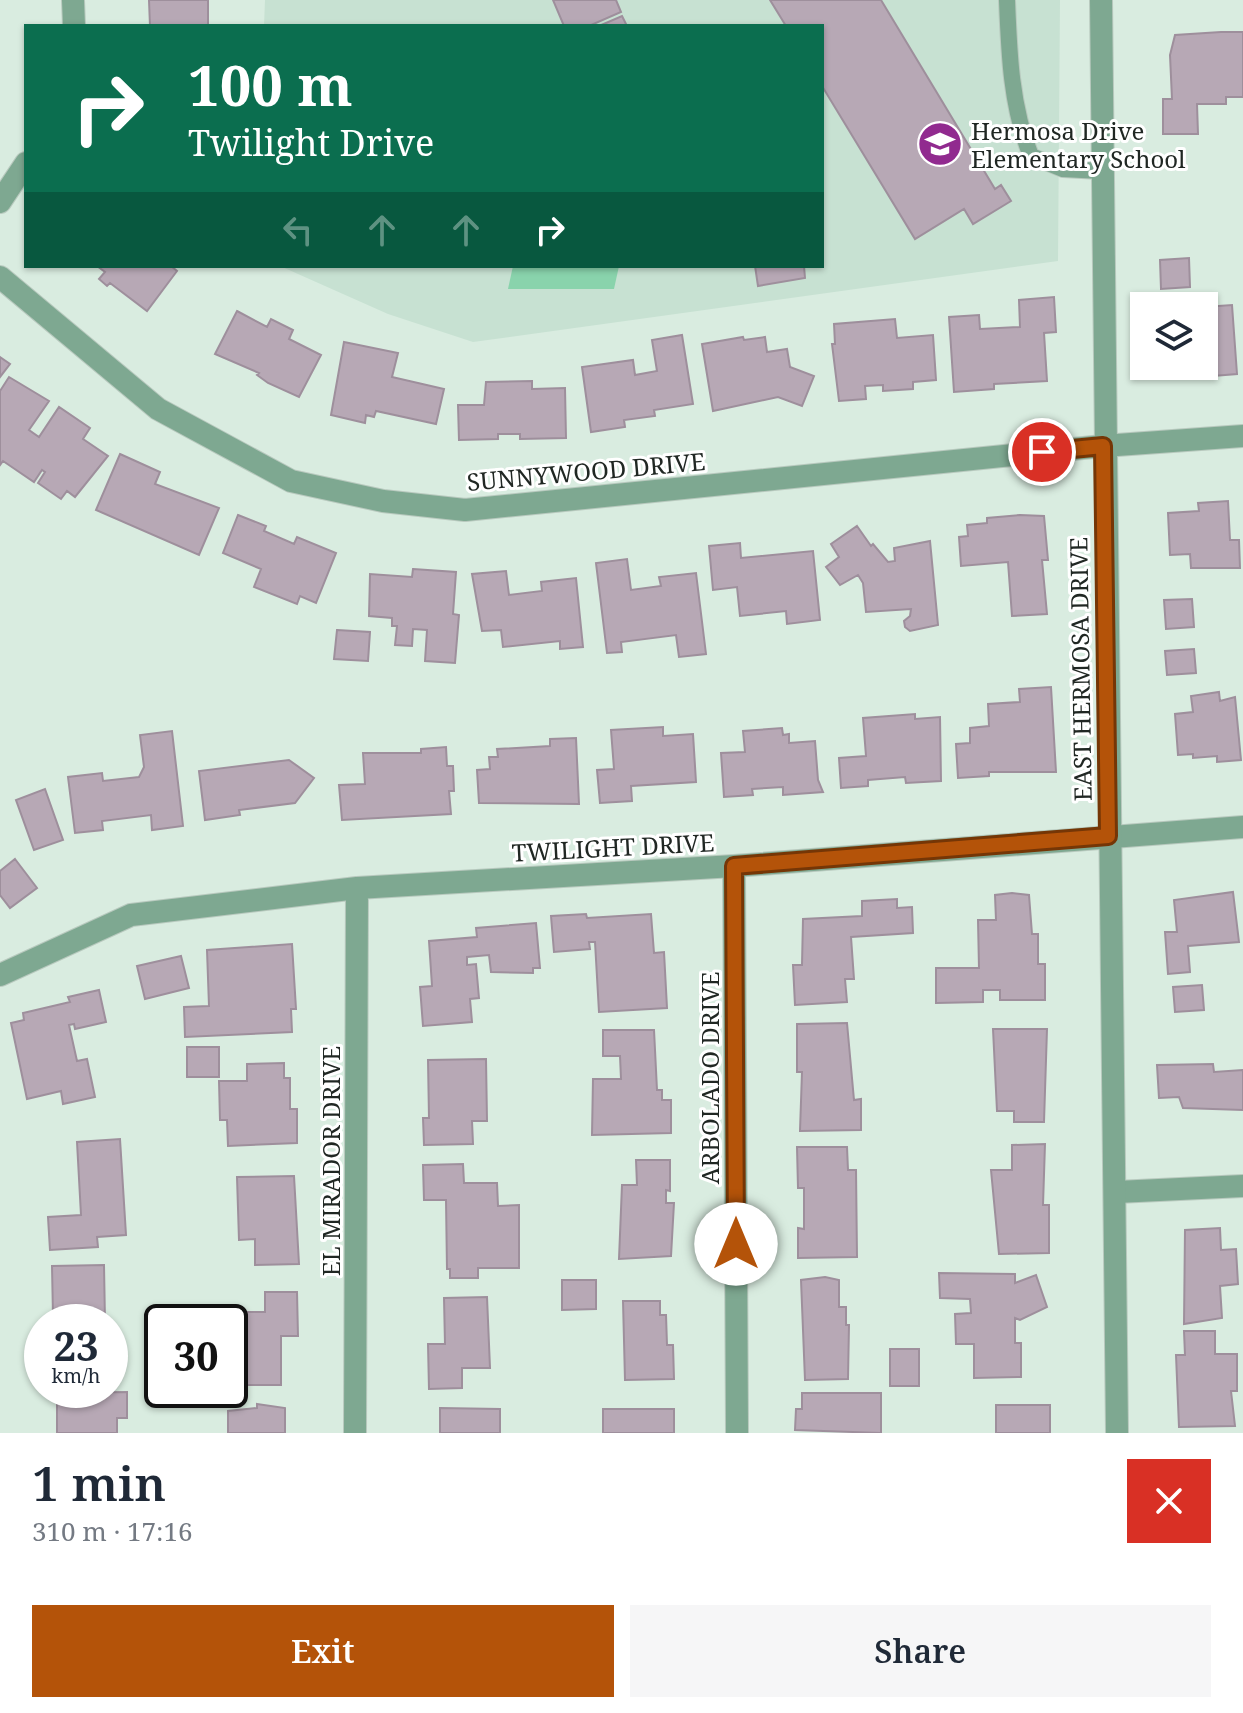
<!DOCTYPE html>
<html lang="en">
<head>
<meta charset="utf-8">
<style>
  :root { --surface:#fff; --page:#f6f6f7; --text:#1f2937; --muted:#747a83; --accent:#b45309 }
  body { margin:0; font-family:"Noto Serif",serif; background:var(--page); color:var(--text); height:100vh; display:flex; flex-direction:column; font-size:30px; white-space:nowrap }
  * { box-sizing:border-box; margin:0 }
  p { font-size:26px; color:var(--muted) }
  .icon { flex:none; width:44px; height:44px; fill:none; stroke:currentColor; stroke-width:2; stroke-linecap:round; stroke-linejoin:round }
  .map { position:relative; height:1433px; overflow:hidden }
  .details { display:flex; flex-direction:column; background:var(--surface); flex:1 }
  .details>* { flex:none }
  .hud { position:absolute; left:24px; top:24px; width:800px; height:244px; border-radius:0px; box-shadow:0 2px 6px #0004; background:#0b6e4f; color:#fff; overflow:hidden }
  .tools { position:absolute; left:1130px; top:292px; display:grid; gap:16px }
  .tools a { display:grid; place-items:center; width:88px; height:88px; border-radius:0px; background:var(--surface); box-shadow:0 2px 6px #0004; font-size:40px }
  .speed { position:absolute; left:24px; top:1304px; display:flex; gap:16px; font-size:40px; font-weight:700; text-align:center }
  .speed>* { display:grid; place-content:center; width:104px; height:104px; border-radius:50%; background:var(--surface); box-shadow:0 2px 6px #0004; line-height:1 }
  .speed small { font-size:20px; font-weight:400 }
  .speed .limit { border:4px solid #111; border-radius:12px; background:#fff; color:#111 }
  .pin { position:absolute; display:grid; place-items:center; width:68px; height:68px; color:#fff; margin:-34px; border:4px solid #fff; border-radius:50%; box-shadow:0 2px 8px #0007 }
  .me { position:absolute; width:88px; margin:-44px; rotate:0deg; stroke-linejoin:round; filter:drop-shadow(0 0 6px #0008) }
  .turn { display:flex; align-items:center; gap:28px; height:168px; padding:0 32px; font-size:36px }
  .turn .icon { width:104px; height:104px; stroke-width:2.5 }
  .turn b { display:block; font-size:56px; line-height:68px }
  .lanes { display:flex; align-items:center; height:76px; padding:0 32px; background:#0003; justify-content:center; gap:40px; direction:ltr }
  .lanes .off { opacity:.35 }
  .round { display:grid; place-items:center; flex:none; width:84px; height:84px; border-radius:0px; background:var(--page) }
  .headline { display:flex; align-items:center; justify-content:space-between; height:136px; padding:0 32px }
  h1 { font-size:48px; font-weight:600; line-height:60px }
  .cta { display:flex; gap:16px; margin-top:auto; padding:16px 32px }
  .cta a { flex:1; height:92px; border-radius:0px; background:var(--accent); color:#fff; font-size:32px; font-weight:600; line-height:92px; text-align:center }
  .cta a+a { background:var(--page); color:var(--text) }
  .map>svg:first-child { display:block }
</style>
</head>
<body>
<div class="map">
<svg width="1243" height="1433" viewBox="0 0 1243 1433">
  <rect width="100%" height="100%" fill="#d9ece0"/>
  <path fill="#c7e1d2" d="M 265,0 L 1060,0 L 1058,261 L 473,342 L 388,314 L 280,266 L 822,266 L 822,26 L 264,26 Z"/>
  <path fill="#89d3ac" d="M 513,266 L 619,266 L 614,289 L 508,289 Z"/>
  <path fill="#b7a8b5" stroke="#9e8f9c" stroke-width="2" d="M 149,0 L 208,0 L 208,26 L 150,26 Z
    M 553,0 L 616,0 L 621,12 L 589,26 L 564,26 Z
    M 770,0 L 881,0 L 995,189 L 1001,185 L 1011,201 L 973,224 L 964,209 L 915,239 L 822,86 L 822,26 L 786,26 Z
    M 622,16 L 627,26 L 599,26 Z
    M 1221,32 L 1243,32 L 1243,97 L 1226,97 L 1226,104 L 1197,104 L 1198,134 L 1163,134 L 1163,99 L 1172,99 L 1170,55 L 1175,35 Z
    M 1189,258 L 1190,287 L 1161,289 L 1160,260 Z
    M 97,266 L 171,266 L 177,271 L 147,311 L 110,283 L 107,286 L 99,279 L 105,272 Z
    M 755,266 L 804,266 L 805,278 L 758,286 Z
    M 1054,297 L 1056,332 L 1044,333 L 1047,381 L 994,384 L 994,389 L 954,392 L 949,317 L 979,315 L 980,329 L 1020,327 L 1019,300 Z
    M 1232,305 L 1237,374 L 1201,377 L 1200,368 L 1171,370 L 1171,366 L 1204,366 L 1204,307 Z
    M 237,311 L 267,327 L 271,319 L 293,330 L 289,339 L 321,355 L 299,397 L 268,383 L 257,375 L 259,373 L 215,354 Z
    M 895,319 L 897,338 L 933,335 L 936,380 L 913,382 L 913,389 L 883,391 L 883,385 L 865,386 L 866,399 L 839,401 L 832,344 L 835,344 L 834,324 Z
    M 682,335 L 693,404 L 654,410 L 655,416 L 624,420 L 625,427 L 591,432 L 582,367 L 633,360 L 635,375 L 657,371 L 652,340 Z
    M 743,337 L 744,340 L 765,337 L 767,352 L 787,349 L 790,367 L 814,376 L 802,406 L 778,397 L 713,411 L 702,344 Z
    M 344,342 L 398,353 L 392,377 L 444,389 L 436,424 L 376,411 L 374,417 L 366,415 L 365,423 L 331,415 Z
    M 0,357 L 10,364 L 0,377 Z
    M 9,377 L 49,401 L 29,430 L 39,437 L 59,407 L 90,428 L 83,439 L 108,456 L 75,497 L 67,491 L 61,499 L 38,483 L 45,472 L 42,470 L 34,482 L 3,461 L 0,465 L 0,391 Z
    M 532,381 L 532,389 L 565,388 L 566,438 L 520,439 L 520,434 L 498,434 L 498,439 L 459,440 L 458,405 L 484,405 L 486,382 Z
    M 120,454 L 160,472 L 155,484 L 219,508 L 199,555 L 96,510 Z
    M 1228,501 L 1230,540 L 1239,540 L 1240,568 L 1191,568 L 1190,554 L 1170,555 L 1168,513 L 1199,511 L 1198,503 Z
    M 238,515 L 266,526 L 264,531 L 294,544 L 297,537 L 336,553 L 316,603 L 300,596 L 297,604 L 254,587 L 261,569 L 223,553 Z
    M 1020,515 L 1044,516 L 1048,560 L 1042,560 L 1047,614 L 1012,616 L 1008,562 L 961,566 L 959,537 L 968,536 L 967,525 L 987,523 L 987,518 Z
    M 857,526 L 871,546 L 873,544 L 888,562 L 895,561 L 894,548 L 930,541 L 938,625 L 910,631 L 905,627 L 904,621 L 910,616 L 911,609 L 866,612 L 863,583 L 858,575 L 840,585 L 826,567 L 839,557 L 831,544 Z
    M 740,543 L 741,558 L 813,551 L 820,620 L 787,624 L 786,611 L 740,616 L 737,587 L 713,590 L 709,546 Z
    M 627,559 L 631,590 L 661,586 L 659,577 L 696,573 L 706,654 L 679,657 L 676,635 L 621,642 L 622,652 L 607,653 L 596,563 Z
    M 413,569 L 456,572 L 453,614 L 459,615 L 455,663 L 425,661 L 427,630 L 413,629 L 412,646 L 395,645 L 397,626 L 392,626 L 392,618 L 369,616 L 370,574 L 412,577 Z
    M 506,571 L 509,595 L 542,591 L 541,582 L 576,578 L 583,647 L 560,649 L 560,641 L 503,647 L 501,630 L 482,631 L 472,574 Z
    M 1192,599 L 1194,627 L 1166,629 L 1164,600 Z
    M 337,630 L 370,632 L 368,661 L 334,659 Z
    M 1194,649 L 1196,673 L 1167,675 L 1165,651 Z
    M 1051,687 L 1056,772 L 989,772 L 989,776 L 958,778 L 956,744 L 970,743 L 970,728 L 989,726 L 988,704 L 1020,702 L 1019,689 Z
    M 1219,692 L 1220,701 L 1235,697 L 1241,760 L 1217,762 L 1217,756 L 1193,758 L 1193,754 L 1178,755 L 1175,714 L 1193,712 L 1191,696 Z
    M 915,714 L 915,719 L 940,717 L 941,781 L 906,783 L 905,777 L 868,780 L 868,786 L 841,788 L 839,758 L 866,756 L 863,718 Z
    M 663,727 L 663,736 L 693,734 L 696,782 L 631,786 L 632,801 L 600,803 L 597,770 L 614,769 L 611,730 Z
    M 782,728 L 783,735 L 789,734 L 789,743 L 815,741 L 818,780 L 823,792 L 783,795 L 783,787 L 752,789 L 753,795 L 724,797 L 721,753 L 745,752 L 743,731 Z
    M 172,731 L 183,826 L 152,830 L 151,815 L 102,821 L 103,830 L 75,833 L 68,777 L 102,773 L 103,781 L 139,777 L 144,767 L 140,735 Z
    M 576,738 L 579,804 L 479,803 L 477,770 L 490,769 L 489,757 L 498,757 L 497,749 L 550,746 L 550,739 Z
    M 446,747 L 447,766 L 453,766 L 454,791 L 449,791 L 451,814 L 342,820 L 339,785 L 365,784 L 363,753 L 421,753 L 421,749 Z
    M 289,760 L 314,778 L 295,803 L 239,810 L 240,815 L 205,820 L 199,771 Z
    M 45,789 L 63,840 L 34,850 L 16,800 Z
    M 15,859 L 37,888 L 10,908 L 0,895 L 0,871 Z
    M 1233,892 L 1239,942 L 1188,946 L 1190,972 L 1168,974 L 1165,932 L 1177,932 L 1174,900 Z
    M 1012,893 L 1029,895 L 1032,934 L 1038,934 L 1038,964 L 1045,964 L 1045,1000 L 1000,1000 L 1000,990 L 983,990 L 983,1002 L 936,1003 L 936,968 L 979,968 L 978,920 L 996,920 L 995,895 Z
    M 897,899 L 897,908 L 912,907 L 913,933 L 851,937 L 854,979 L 845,979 L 847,1002 L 795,1005 L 793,965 L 802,965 L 803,919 L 862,916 L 862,901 Z
    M 586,914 L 587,918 L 651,914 L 654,953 L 664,952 L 667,1008 L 599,1012 L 595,942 L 589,942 L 590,949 L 554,952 L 551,916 Z
    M 536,923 L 540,968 L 533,968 L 533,973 L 491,972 L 489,955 L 467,957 L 467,965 L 476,964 L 479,998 L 470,999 L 472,1022 L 423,1026 L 420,987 L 432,986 L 429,941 L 477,937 L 476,928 Z
    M 292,944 L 296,1009 L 291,1009 L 292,1032 L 185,1037 L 184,1007 L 209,1006 L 207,950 Z
    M 181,956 L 189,988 L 145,999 L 137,966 Z
    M 1202,985 L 1204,1010 L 1175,1012 L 1173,987 Z
    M 99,990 L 106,1022 L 75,1029 L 74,1024 L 69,1025 L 77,1061 L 87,1059 L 95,1097 L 63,1104 L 61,1091 L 27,1099 L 11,1023 L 24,1020 L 23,1013 L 70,1002 L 68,997 Z
    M 847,1023 L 854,1100 L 861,1099 L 861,1130 L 800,1131 L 802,1072 L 797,1072 L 797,1024 Z
    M 993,1029 L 1047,1029 L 1044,1122 L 1014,1122 L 1014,1111 L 997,1111 Z
    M 603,1030 L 654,1030 L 657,1090 L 662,1090 L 662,1100 L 671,1100 L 671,1133 L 592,1135 L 593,1079 L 621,1079 L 620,1056 L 603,1056 Z
    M 187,1047 L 219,1047 L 219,1077 L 187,1077 Z
    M 486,1059 L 487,1121 L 472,1121 L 473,1144 L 424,1145 L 423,1118 L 429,1118 L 428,1060 Z
    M 284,1063 L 284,1078 L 290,1078 L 290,1109 L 297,1109 L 297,1143 L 228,1146 L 227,1120 L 220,1120 L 219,1081 L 247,1081 L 247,1064 Z
    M 1213,1064 L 1214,1072 L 1243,1070 L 1243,1110 L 1183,1108 L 1179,1097 L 1159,1098 L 1157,1065 Z
    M 120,1139 L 126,1235 L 97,1237 L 98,1247 L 50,1250 L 48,1217 L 81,1215 L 77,1142 Z
    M 1045,1144 L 1043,1205 L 1049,1205 L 1049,1253 L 999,1254 L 991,1170 L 1012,1170 L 1012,1145 Z
    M 797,1147 L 847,1147 L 848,1170 L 856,1170 L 857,1257 L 798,1258 L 798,1228 L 804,1229 L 804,1188 L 798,1188 Z
    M 636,1160 L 670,1160 L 670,1191 L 666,1190 L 666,1203 L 674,1203 L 671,1256 L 619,1259 L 622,1185 L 637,1185 Z
    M 463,1164 L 464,1183 L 497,1183 L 498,1206 L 519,1205 L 519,1268 L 478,1268 L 478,1278 L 450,1278 L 450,1269 L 447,1269 L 446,1200 L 424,1200 L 423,1165 Z
    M 294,1176 L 299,1264 L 255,1265 L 255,1239 L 239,1240 L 237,1177 Z
    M 1220,1228 L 1221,1250 L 1236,1249 L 1238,1284 L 1220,1286 L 1222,1318 L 1184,1324 L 1185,1230 Z
    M 104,1265 L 105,1322 L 62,1322 L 62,1316 L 53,1316 L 52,1266 Z
    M 939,1273 L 1015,1274 L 1015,1283 L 1036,1275 L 1047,1307 L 1020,1320 L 1015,1318 L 1015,1343 L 1021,1343 L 1021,1377 L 974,1378 L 974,1344 L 956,1344 L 955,1314 L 971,1313 L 970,1299 L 940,1298 Z
    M 825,1277 L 839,1280 L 839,1307 L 846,1307 L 846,1325 L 849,1325 L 848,1379 L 805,1380 L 801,1280 Z
    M 562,1280 L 596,1280 L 596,1309 L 562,1310 Z
    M 265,1292 L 297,1292 L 298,1336 L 281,1336 L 281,1385 L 237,1385 L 237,1358 L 230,1359 L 230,1322 L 224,1322 L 224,1312 L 265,1312 Z
    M 487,1297 L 490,1368 L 462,1368 L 462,1388 L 429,1389 L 428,1344 L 445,1344 L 444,1298 Z
    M 623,1301 L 660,1301 L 660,1315 L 666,1315 L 667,1345 L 673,1345 L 674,1379 L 625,1380 Z
    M 1184,1331 L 1215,1331 L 1215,1354 L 1237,1354 L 1237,1391 L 1231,1391 L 1235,1426 L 1179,1427 L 1176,1355 L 1185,1355 Z
    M 890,1349 L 919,1349 L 919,1386 L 890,1386 Z
    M 127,1392 L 127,1418 L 117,1418 L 117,1433 L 57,1433 L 57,1393 Z
    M 802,1393 L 881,1393 L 881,1433 L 795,1430 L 796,1409 L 802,1409 Z
    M 257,1404 L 285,1408 L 285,1433 L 228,1433 L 228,1411 L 257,1408 Z
    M 996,1405 L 1050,1405 L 1050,1433 L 996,1433 Z
    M 440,1408 L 500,1409 L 500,1433 L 440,1433 Z
    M 603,1409 L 674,1409 L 674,1433 L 603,1433 Z"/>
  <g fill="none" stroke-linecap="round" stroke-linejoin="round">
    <g stroke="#b8c9be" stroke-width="18">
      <path id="service" d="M 1007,0 C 1009,53 1011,107 1031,156 L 1063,169 L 1101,171"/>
    </g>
    <g stroke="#b8c9be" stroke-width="24">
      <path id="minor" d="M 73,0 L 74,26
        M 0,202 L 26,163
        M 0,277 L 158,409 L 291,481 L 383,501 L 465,510 L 1103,446 L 1243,436
        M 734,866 L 737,1433
        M 0,975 L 131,915 L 357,888 L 734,866 L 1243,827
        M 1117,1192 L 1243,1186
        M 355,1433 L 357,888"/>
    </g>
    <g stroke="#b8c9be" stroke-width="24">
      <path id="tertiary" d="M 1101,0 L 1117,1433"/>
    </g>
    <use href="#service" stroke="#7ea891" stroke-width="16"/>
    <use href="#minor" stroke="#7ea891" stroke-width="22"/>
    <use href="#tertiary" stroke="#7ea891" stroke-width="22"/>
  </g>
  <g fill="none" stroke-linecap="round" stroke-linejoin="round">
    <g stroke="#753606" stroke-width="20">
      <path id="route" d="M 736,1244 L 734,866 L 1108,836 L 1103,446 L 1042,452"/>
    </g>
    <use href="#route" stroke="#b45309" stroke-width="14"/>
  </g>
  <defs>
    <g id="school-disc" transform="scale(2.3)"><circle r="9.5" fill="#912a8f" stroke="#fff"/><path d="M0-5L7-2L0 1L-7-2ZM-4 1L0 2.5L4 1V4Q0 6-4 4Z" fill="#fff"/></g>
  </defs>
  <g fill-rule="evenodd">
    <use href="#school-disc" x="940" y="144"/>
  </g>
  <g text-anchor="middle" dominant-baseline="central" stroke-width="6" stroke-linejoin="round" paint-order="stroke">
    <g font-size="24" fill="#202723" stroke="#fff" text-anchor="start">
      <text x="971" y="130">Hermosa Drive<tspan x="971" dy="28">Elementary School</tspan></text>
    </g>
    <g font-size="24" fill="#202723" stroke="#fff">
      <text transform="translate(586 471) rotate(-5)">SUNNYWOOD DRIVE</text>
      <text transform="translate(1080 669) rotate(-91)">EAST HERMOSA DRIVE</text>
      <text transform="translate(613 847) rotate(-3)">TWILIGHT DRIVE</text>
      <text transform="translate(709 1078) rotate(-90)">ARBOLADO DRIVE</text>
      <text transform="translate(330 1161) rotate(-90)">EL MIRADOR DRIVE</text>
    </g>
  </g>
</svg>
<div class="tools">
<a><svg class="icon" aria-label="layers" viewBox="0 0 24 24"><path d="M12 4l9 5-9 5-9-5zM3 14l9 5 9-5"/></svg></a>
</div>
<div class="speed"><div>23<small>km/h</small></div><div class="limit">30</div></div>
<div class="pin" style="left:1042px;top:452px;background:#d93025"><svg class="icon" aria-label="arrive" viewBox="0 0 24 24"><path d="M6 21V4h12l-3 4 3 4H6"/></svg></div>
<svg class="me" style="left:736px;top:1244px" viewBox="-20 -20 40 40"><circle r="19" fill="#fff"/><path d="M0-13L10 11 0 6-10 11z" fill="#b45309"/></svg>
<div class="hud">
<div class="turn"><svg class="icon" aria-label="right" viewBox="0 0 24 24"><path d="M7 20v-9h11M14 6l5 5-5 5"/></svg><div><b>100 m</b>Twilight Drive</div></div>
<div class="lanes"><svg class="icon off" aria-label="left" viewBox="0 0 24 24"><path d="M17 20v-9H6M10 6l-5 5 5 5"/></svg><svg class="icon off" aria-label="ahead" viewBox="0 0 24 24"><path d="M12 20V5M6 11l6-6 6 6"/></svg><svg class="icon off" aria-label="ahead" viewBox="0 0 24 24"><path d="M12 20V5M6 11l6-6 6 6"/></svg><svg class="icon" aria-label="right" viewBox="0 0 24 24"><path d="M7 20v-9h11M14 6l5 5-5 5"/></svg></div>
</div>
</div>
<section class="details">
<div class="headline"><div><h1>1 min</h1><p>310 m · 17:16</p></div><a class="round" style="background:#d93025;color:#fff"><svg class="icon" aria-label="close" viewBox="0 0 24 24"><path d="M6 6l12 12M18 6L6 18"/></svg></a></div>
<div class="cta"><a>Exit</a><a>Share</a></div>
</section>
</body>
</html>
